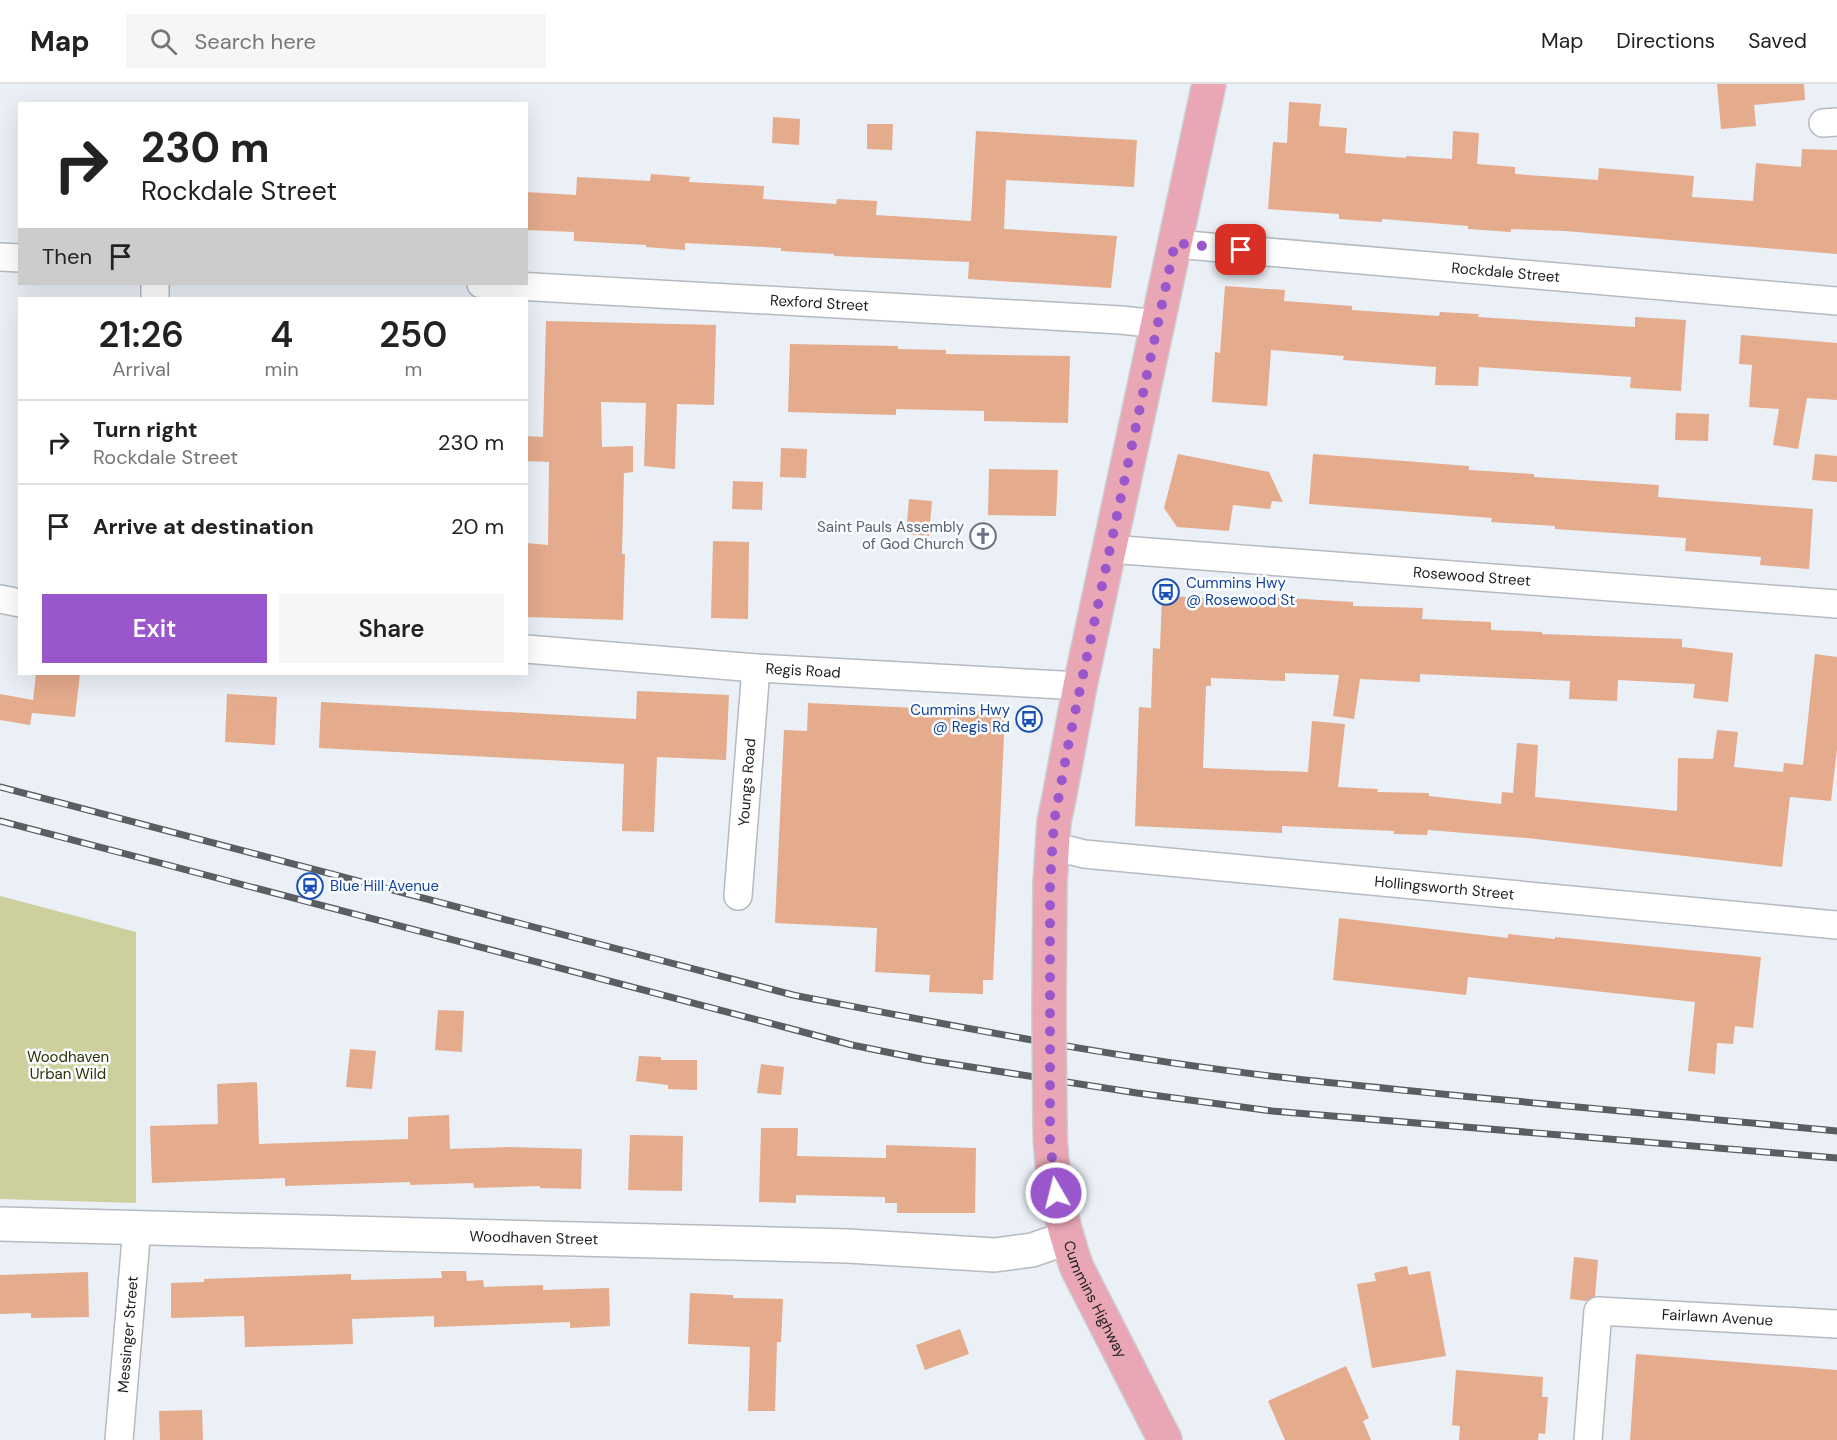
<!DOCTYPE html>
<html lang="en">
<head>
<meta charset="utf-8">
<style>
  :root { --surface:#fff; --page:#f6f6f6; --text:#222; --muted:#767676; --line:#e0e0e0; --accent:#9a57cc }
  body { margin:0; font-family:"DM Sans",sans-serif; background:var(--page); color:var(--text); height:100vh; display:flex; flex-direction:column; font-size:22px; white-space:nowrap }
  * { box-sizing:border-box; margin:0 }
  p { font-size:20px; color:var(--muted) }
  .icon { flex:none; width:33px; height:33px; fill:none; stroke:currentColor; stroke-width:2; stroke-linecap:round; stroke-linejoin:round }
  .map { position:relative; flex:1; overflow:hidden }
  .side { position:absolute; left:18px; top:213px; width:510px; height:378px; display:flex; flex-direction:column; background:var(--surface); border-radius:0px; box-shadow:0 6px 24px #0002 }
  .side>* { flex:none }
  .top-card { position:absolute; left:18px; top:18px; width:510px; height:183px; border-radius:0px; box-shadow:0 6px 24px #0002; background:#fff; color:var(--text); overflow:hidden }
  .pin { position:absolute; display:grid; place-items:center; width:51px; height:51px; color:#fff; margin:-26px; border-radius:12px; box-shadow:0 3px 9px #0006 }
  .me { position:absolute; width:66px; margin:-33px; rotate:352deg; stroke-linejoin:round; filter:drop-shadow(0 0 4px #0008) }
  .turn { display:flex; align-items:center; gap:21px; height:126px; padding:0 24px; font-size:27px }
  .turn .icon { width:78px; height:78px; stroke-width:2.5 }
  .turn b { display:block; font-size:42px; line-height:51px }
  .then { display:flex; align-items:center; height:57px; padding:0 24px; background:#0003; gap:12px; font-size:22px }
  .eta { display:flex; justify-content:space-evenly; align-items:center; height:102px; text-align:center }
  .eta b { font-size:36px; font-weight:600; line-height:42px }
  .action { display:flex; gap:12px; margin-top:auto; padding:12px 24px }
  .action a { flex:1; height:69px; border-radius:0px; background:var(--accent); color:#fff; font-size:24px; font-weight:600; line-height:69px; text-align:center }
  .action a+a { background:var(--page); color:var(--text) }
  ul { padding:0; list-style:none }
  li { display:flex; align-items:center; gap:18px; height:84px; padding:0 24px; border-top:2px solid var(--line) }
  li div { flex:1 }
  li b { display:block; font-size:22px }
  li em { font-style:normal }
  header { display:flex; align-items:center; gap:36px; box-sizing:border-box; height:84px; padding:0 30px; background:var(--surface); border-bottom:2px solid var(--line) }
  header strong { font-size:28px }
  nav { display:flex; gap:33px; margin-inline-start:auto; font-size:21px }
  .search { width:420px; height:54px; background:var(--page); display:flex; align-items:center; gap:15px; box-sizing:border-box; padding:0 21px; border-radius:0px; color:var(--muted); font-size:22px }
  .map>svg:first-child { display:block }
</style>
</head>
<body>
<header>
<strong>Map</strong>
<div class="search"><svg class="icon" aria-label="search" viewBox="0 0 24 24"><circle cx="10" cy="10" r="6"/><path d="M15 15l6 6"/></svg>Search here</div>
<nav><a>Map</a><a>Directions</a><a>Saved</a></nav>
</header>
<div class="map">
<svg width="1837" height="1356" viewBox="0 0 1837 1356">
  <rect width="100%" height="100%" fill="#eaf0f6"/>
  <path fill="#cdcf9c" d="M 0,812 L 136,848 L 136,1119 L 0,1115 Z"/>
  <path fill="#e5ab8d" d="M 1717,0 L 1804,0 L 1805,16 L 1754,21 L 1756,42 L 1721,45 Z
    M 1289,18 L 1321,20 L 1319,42 L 1347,44 L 1345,69 L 1406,74 L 1406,72 L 1452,75 L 1453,47 L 1479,49 L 1477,80 L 1515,83 L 1515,90 L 1598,96 L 1599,84 L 1694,92 L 1692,113 L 1753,117 L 1756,79 L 1801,83 L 1802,65 L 1837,66 L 1837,170 L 1565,147 L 1511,145 L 1511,148 L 1468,145 L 1468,142 L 1382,135 L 1382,138 L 1339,135 L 1339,130 L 1268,125 L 1273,58 L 1287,59 Z
    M 773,33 L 800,35 L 799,61 L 772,59 Z
    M 867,40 L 893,40 L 892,66 L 867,65 Z
    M 976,47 L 1137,56 L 1134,103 L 1006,96 L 1004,145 L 1117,152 L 1111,204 L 968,195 L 969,178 L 834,172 L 834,170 L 781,167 L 781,164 L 685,159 L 685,166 L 646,163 L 646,161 L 574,157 L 574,148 L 526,146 L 526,108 L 576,111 L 577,93 L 650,97 L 651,90 L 690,93 L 689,98 L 764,102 L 763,115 L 836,120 L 837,115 L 877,117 L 876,131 L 971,137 Z
    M 1225,202 L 1285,206 L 1284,217 L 1352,222 L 1352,226 L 1439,232 L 1440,228 L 1479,230 L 1478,233 L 1635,243 L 1635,233 L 1686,236 L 1681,307 L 1630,304 L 1631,293 L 1479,283 L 1478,302 L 1435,301 L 1436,283 L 1343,276 L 1344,272 L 1271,266 L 1267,322 L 1212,318 L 1215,268 L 1220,269 Z
    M 546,237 L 716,241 L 714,321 L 677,320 L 675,385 L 644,382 L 646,319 L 601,318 L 602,363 L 633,362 L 633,388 L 624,389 L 622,470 L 625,470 L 623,536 L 526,533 L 526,459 L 548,461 L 549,378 L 526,377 L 526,352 L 543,353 Z
    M 1741,251 L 1837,259 L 1837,316 L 1807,314 L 1798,365 L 1773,361 L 1779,325 L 1749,323 L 1752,281 L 1739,280 Z
    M 790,260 L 898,262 L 898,265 L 946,266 L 946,270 L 1070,272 L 1068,339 L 984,337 L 984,327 L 896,325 L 896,331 L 788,328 Z
    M 1676,329 L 1709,330 L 1708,357 L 1675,356 Z
    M 781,364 L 807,365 L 806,394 L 780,393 Z
    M 1178,370 L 1269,388 L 1283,418 L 1272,417 L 1270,425 L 1233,421 L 1229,447 L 1177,443 L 1164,424 Z
    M 1313,370 L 1469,382 L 1469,386 L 1534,390 L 1534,393 L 1659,401 L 1658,413 L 1813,425 L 1809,485 L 1760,481 L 1761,473 L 1685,467 L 1686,454 L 1555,445 L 1555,442 L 1491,438 L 1492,434 L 1309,420 Z
    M 1815,370 L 1837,372 L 1837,398 L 1812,396 Z
    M 989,385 L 1058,386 L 1056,432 L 988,431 Z
    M 733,397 L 763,398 L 762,426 L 732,425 Z
    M 909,415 L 932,417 L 929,452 L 906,450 Z
    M 713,457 L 749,458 L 748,535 L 711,534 Z
    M 1162,512 L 1247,515 L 1247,512 L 1288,514 L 1353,518 L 1353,522 L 1423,524 L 1422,535 L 1491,538 L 1491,546 L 1542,548 L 1542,550 L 1682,555 L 1682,563 L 1733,569 L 1728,618 L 1693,614 L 1695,600 L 1618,596 L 1617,617 L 1569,615 L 1570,597 L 1420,590 L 1420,598 L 1360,595 L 1354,635 L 1333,632 L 1339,591 L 1285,589 L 1285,597 L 1211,594 L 1211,602 L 1206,602 L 1203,684 L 1308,688 L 1312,637 L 1345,640 L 1338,703 L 1378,705 L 1377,708 L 1429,709 L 1429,712 L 1501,720 L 1502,708 L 1513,709 L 1517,659 L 1538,661 L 1535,713 L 1677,727 L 1678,674 L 1713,675 L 1717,646 L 1738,648 L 1734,683 L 1783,688 L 1784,679 L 1803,681 L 1815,570 L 1837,573 L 1837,665 L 1831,717 L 1790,713 L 1782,783 L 1527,754 L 1428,746 L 1427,751 L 1394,750 L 1394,747 L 1282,742 L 1282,749 L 1135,742 L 1139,623 L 1151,624 L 1153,564 L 1160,565 Z
    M 36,590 L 80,590 L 75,633 L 32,629 L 30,641 L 0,636 L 0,610 L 33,616 Z
    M 637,607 L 729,611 L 726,676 L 657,673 L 654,748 L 622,747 L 624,680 L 319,664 L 321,618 L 636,635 Z
    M 227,610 L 277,613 L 275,661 L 225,658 Z
    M 808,619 L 1005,628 L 993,896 L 983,896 L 983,910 L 929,908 L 930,891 L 875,888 L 877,844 L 775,839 L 784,646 L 807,647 Z
    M 1339,834 L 1508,854 L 1508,850 L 1555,855 L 1555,853 L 1761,873 L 1753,944 L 1735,942 L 1733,960 L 1717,959 L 1715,990 L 1688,987 L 1695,918 L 1468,893 L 1466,911 L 1333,896 Z
    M 438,926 L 464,927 L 462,968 L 435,966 Z
    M 350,965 L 376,967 L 372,1005 L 346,1003 Z
    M 639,972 L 661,973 L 661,976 L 697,976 L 697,1006 L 668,1005 L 668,1001 L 636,997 Z
    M 761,980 L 784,983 L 781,1011 L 757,1009 Z
    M 257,998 L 259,1060 L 408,1055 L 408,1033 L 449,1031 L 450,1065 L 509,1063 L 582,1065 L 581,1105 L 540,1104 L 540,1102 L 474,1104 L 473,1099 L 410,1101 L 410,1098 L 285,1102 L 285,1094 L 152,1099 L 150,1042 L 218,1040 L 217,1000 Z
    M 761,1044 L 798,1044 L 797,1072 L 886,1074 L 886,1061 L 976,1064 L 975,1129 L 897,1129 L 897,1119 L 885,1119 L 885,1113 L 796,1111 L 796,1119 L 759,1118 Z
    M 630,1051 L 683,1052 L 682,1107 L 628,1106 Z
    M 1574,1173 L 1598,1176 L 1595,1212 L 1586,1217 L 1570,1215 Z
    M 1407,1182 L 1409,1191 L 1430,1187 L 1446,1272 L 1372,1284 L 1357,1200 L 1376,1197 L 1374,1189 Z
    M 441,1187 L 466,1187 L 467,1197 L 483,1196 L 484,1203 L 543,1201 L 543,1206 L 609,1204 L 610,1242 L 570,1244 L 570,1238 L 434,1243 L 434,1232 L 352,1235 L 353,1260 L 245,1263 L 244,1232 L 171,1234 L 171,1199 L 204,1198 L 204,1195 L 351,1190 L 351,1196 L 442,1194 Z
    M 88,1188 L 89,1233 L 31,1234 L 31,1229 L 0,1230 L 0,1191 Z
    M 690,1209 L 733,1211 L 733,1214 L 783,1215 L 781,1258 L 777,1258 L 775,1327 L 748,1327 L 750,1263 L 688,1260 Z
    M 960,1245 L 969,1270 L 925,1286 L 916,1261 Z
    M 1636,1270 L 1837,1286 L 1837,1356 L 1630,1356 Z
    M 1346,1282 L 1369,1334 L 1363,1337 L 1371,1356 L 1285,1356 L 1268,1317 Z
    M 1456,1286 L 1543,1293 L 1542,1313 L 1548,1313 L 1545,1350 L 1539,1349 L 1538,1356 L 1459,1356 L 1460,1342 L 1452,1341 Z
    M 202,1326 L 203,1356 L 160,1356 L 159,1327 Z"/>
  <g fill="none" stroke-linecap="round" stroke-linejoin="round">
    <g stroke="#b5bac0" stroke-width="30">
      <g id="minor">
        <path d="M 1823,39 L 1837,38"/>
        <path id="s1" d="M 1175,160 L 1837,217"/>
        <path d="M 0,173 L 20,174"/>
        <path id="s2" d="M 481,200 L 1121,236 L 1158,240"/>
        <path d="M 155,214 L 155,200"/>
        <path id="s3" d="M 1109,465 L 1837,520"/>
        <path d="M 0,515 L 20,519"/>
        <path id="s4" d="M 526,565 L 756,584 L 1080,602"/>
        <path id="s5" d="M 1053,762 L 1084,770 L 1837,841"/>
        <path id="s6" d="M 738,812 L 756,584"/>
        <path id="s7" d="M 119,1356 L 137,1143"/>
        <path id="s8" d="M 1588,1356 L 1598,1227 L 1837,1240"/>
      </g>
    </g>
    <g stroke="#b5bac0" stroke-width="36">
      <g id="tertiary">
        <path id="s9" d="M 0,1140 L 848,1162 L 995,1171 L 1032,1166 L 1067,1154"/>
      </g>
    </g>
    <g stroke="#cdcece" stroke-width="36">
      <g id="primary">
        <path d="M 1049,928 L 1050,799 L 1054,738 L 1059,714 L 1080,602 L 1209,0"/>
        <path id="s10" d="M 1050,1041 C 1050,1090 1061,1138 1077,1184 L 1165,1356"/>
      </g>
    </g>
    <use href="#minor" stroke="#fff" stroke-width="27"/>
    <use href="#tertiary" stroke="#fff" stroke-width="33"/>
    <use href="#primary" stroke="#e9a6b4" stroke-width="33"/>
    <g stroke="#5a5d61" stroke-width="7">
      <path id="rail" d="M 0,703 L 793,911 C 954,942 1115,974 1279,993 C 1464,1014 1651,1029 1837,1047
        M 0,737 L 788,944 L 852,961 L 926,976 L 1137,1009 L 1272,1027 L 1837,1074"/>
    </g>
    <use href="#rail" stroke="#fafdff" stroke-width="4.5" stroke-dasharray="14" stroke-linecap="butt"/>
    <g stroke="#cdcece" stroke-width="36" stroke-linecap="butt">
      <path id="primary-bridge" d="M 1049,928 L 1050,1041"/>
    </g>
    <use href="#primary-bridge" stroke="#e9a6b4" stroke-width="33"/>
  </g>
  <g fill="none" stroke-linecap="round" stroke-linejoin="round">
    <path stroke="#9a57cc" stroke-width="10" stroke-dasharray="0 18" d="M 1056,1109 L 1050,1057 L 1050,799 L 1054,738 L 1069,657 L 1175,159 L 1241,166"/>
  </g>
  <defs>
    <g id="church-ring" transform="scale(1.35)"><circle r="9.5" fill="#fafdff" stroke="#6b7280" stroke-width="1.5"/><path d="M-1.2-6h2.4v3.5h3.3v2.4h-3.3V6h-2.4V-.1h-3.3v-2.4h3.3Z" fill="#6b7280"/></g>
    <g id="bus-ring" transform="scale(1.35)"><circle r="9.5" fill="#fafdff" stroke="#1a4fb4" stroke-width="1.5"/><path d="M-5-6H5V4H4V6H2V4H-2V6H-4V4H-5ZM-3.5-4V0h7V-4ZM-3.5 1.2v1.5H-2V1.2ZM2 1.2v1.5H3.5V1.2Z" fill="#1a4fb4"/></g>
    <g id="station-ring" transform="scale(1.35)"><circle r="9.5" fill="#fafdff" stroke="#1a4fb4" stroke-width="1.5"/><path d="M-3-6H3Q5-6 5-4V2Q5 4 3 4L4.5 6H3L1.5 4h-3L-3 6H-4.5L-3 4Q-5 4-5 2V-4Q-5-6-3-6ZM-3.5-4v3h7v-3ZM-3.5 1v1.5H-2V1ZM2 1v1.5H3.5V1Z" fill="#1a4fb4"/></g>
  </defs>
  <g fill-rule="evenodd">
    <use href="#church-ring" x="983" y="452"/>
    <use href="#bus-ring" x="1166" y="508"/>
    <use href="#bus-ring" x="1029" y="635"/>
    <use href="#station-ring" x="310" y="802"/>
  </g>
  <g text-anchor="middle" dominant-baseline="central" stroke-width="5" stroke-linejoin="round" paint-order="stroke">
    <g font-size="15" fill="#1c1e20" stroke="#fafdff">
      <text stroke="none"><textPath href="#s1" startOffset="332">Rockdale Street</textPath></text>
      <text stroke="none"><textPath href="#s2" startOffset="339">Rexford Street</textPath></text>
      <text stroke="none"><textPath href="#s3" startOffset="364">Rosewood Street</textPath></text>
      <text stroke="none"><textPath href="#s4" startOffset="278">Regis Road</textPath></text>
      <text stroke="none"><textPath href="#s6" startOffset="114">Youngs Road</textPath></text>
      <text stroke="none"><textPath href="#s5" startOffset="394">Hollingsworth Street</textPath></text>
      <text stroke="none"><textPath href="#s9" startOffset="534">Woodhaven Street</textPath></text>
      <text stroke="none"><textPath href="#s10" startOffset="182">Cummins Highway</textPath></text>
      <text stroke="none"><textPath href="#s8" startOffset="249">Fairlawn Avenue</textPath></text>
      <text stroke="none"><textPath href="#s7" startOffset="106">Messinger Street</textPath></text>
    </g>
    <g font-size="15" fill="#5b616d" stroke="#fafdff" text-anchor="end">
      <text x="964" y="443">Saint Pauls Assembly<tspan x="964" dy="17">of God Church</tspan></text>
    </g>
    <g font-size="15" fill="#164399" stroke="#fafdff" text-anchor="start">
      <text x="1186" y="499">Cummins Hwy<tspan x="1186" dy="17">@ Rosewood St</tspan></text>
      <text x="1010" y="626" text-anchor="end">Cummins Hwy<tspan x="1010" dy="17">@ Regis Rd</tspan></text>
      <text x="330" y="802">Blue Hill Avenue</text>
    </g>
    <g font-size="15" fill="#303100" stroke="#fafdff">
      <text x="68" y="973">Woodhaven<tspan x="68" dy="17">Urban Wild</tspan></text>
    </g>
  </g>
</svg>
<div class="pin" style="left:1241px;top:166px;background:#d93025"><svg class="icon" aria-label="arrive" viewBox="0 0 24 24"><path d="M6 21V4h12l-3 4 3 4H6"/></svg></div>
<svg class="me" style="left:1056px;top:1109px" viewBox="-20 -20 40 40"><circle r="17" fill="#9a57cc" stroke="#fff" stroke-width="3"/><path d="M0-11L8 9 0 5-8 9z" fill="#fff"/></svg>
<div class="top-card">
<div class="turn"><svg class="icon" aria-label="right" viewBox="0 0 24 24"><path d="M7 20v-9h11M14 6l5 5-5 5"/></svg><div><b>230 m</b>Rockdale Street</div></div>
<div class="then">Then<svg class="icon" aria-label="arrive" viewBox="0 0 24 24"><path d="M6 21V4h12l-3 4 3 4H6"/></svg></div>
</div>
<section class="side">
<div class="eta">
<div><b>21:26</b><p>Arrival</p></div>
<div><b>4</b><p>min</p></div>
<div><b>250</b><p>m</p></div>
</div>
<ul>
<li><svg class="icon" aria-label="right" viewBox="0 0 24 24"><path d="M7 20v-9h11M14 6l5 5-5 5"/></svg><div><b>Turn right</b><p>Rockdale Street</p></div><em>230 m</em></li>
<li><svg class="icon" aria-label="arrive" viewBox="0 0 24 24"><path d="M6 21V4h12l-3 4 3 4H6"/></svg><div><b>Arrive at destination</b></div><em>20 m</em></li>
</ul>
<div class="action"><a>Exit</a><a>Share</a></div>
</section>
</div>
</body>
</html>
